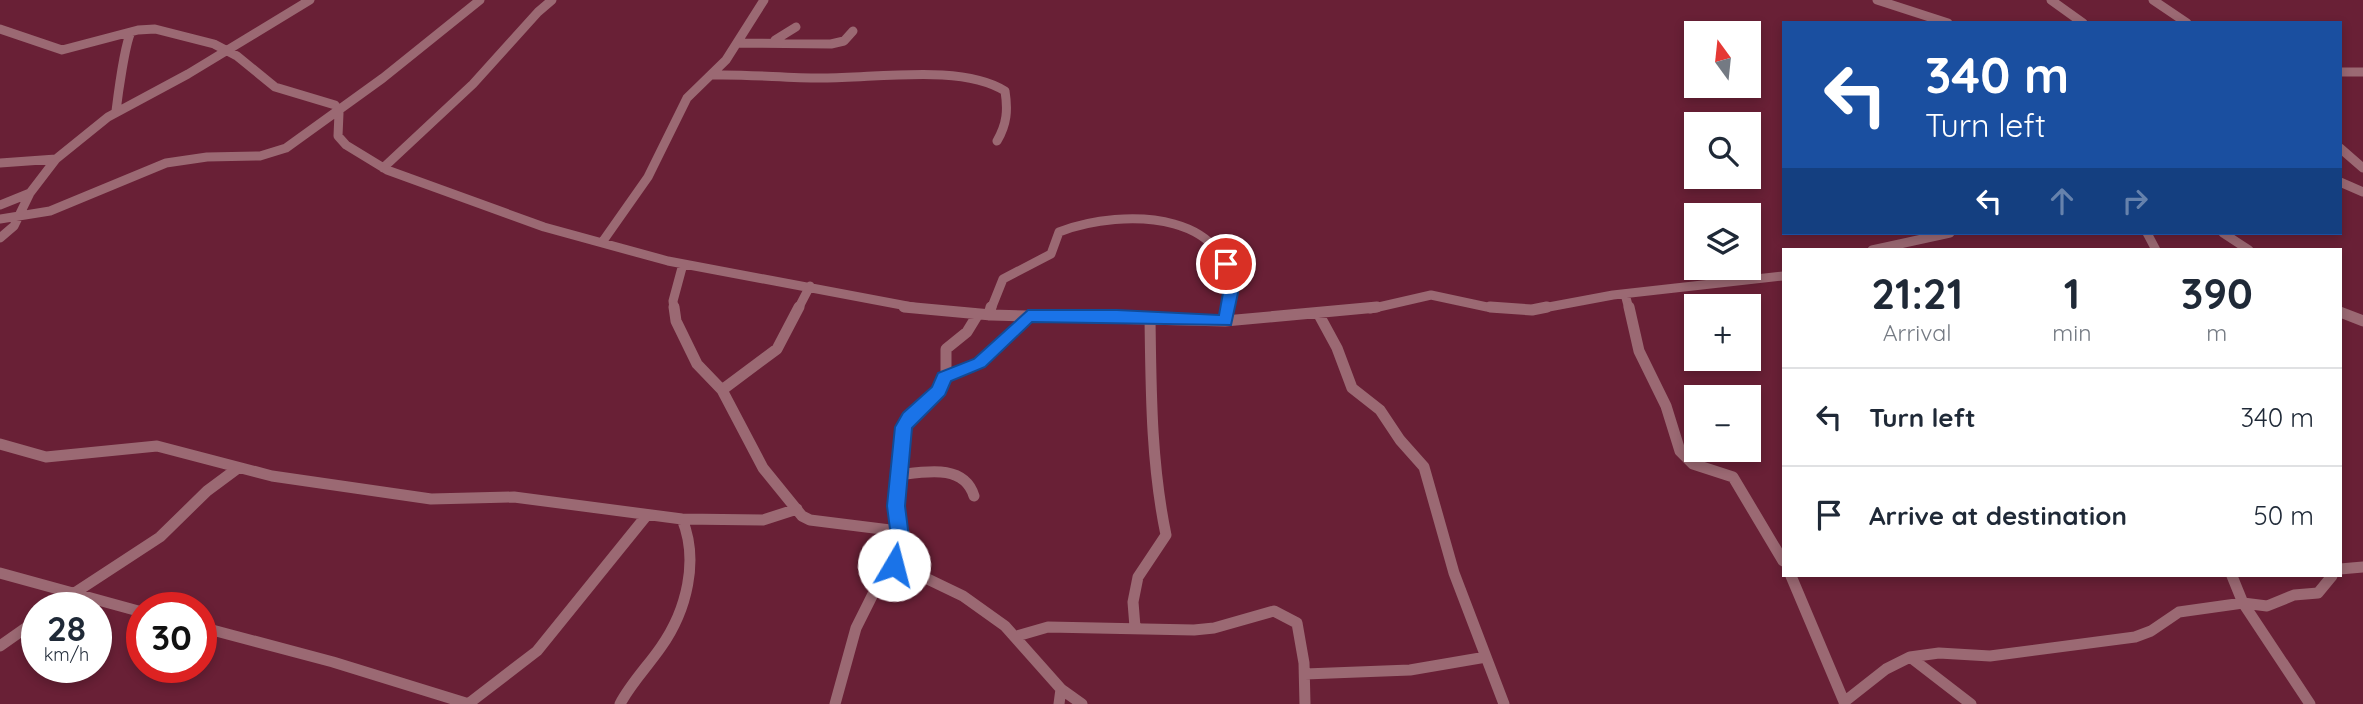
<!DOCTYPE html>
<html lang="en">
<head>
<meta charset="utf-8">
<style>
  :root { --surface:#fff; --page:#f6f6f7; --text:#1f2937; --muted:#747a83; --line:#e0e1e3 }
  body { margin:0; font-family:Quicksand,sans-serif; background:var(--page); color:var(--text); height:100vh; display:flex; flex-direction:column; font-size:26px; white-space:nowrap }
  * { box-sizing:border-box; margin:0 }
  p { font-size:23px; color:var(--muted) }
  .icon { flex:none; width:38px; height:38px; fill:none; stroke:currentColor; stroke-width:2; stroke-linecap:round; stroke-linejoin:round }
  .map { position:relative; flex:1; overflow:hidden }
  .side { position:absolute; left:1782px; top:248px; width:560px; height:329px; display:flex; flex-direction:column; background:var(--surface); border-radius:0px; box-shadow:0 4px 10px #0003 }
  .side>* { flex:none }
  .guide { position:absolute; left:1782px; top:21px; width:560px; height:214px; border-radius:0px; box-shadow:0 4px 10px #0003; background:#1a4fa0; color:#fff; overflow:hidden }
  .needle { width:46px; rotate:345deg }
  .buttons { position:absolute; left:1684px; top:21px; display:grid; gap:14px }
  .buttons a { display:grid; place-items:center; width:77px; height:77px; border-radius:0px; background:var(--surface); box-shadow:0 4px 10px #0003; font-size:35px }
  .speed { position:absolute; left:21px; top:592px; display:flex; gap:14px; font-size:35px; font-weight:700; text-align:center }
  .speed>* { display:grid; place-content:center; width:91px; height:91px; border-radius:50%; background:var(--surface); box-shadow:0 4px 10px #0003; line-height:1 }
  .speed small { font-size:18px; font-weight:400 }
  .speed .limit { border:10px solid #d22; background:#fff; color:#111 }
  .pin { position:absolute; display:grid; place-items:center; width:60px; height:60px; color:#fff; margin:-30px; border:4px solid #fff; border-radius:50%; box-shadow:0 2px 7px #0007 }
  .me { position:absolute; width:77px; margin:-38px; rotate:8deg; stroke-linejoin:round; filter:drop-shadow(0 0 5px #0008) }
  .turn { display:flex; align-items:center; gap:24px; height:147px; padding:0 28px; font-size:32px }
  .turn .icon { width:91px; height:91px; stroke-width:2.5 }
  .turn b { display:block; font-size:49px; line-height:60px }
  .lanes { display:flex; align-items:center; height:66px; padding:0 28px; background:#0003; justify-content:center; gap:35px; direction:ltr }
  .lanes .off { opacity:.35 }
  .eta { display:flex; justify-content:space-evenly; align-items:center; height:119px; text-align:center }
  .eta b { font-size:42px; font-weight:800; line-height:49px }
  ul { padding:0; list-style:none }
  li { display:flex; align-items:center; gap:21px; height:98px; padding:0 28px; border-top:2px solid var(--line) }
  li div { flex:1 }
  li b { display:block; font-size:26px }
  li em { font-style:normal }
  .map>svg:first-child { display:block }
</style>
</head>
<body>
<div class="map">
<svg width="2363" height="704" viewBox="0 0 2363 704">
  <rect width="100%" height="100%" fill="#692036"/>
  <g fill="none" stroke-linecap="round" stroke-linejoin="round">
    <path stroke="#9b6973" stroke-width="9" d="M 1877,0 L 1948,23
      M 2051,0 L 2083,23
      M 2153,0 L 2187,23
      M 0,29 L 62,50 L 138,30 L 155,29 L 214,44 L 237,56 L 275,87 L 335,105 L 339,113 L 338,136 L 346,145 L 387,170 L 544,227 L 668,261 L 923,309
      M 775,40 L 796,27
      M 738,43 L 831,44 L 844,41 L 853,31
      M 2340,72 L 2363,72
      M 713,75 C 749,74 784,78 820,78 C 872,79 961,63 1005,91 C 1008,110 1007,124 997,141
      M 116,111 C 118,95 125,44 131,32
      M 2340,148 L 2363,168
      M 0,163 L 56,159
      M 383,168 L 473,84 L 538,12 L 552,0
      M 2340,182 L 2363,192
      M 0,205 L 30,193
      M 0,219 L 50,211 L 166,163 L 207,157 L 260,156 L 286,148 L 383,78 L 480,0
      M 2147,233 L 2156,250
      M 2223,233 L 2249,250
      M 0,238 L 14,226 L 30,193 L 56,159 L 108,117 L 188,74 L 310,0
      M 603,241 L 648,177 L 687,98 L 726,60 L 764,0
      M 1872,250 L 1950,233
      M 1625,294 L 1629,309
      M 674,309 L 673,301 L 683,264
      M 798,309 L 810,286
      M 991,309 L 1003,279 L 1051,254 L 1059,232 C 1123,207 1246,210 1227,309
      M 1370,309 L 1431,295 L 1487,307 L 1517,309
      M 1538,309 L 1613,295 L 1783,276"/>
    <path stroke="#9b6973" stroke-width="11" d="M 674,307 L 676,321 L 697,364 L 722,390 L 763,468 L 802,516 L 810,520 L 898,531
      M 904,307 L 991,315 L 1225,321 L 1377,307
      M 1490,307 L 1532,310 L 1547,307
      M 1629,307 L 1639,351 L 1666,406 L 1680,451 L 1693,464 L 1733,477 L 1783,561
      M 2340,312 L 2363,321
      M 1318,313 L 1337,348 L 1352,388 L 1380,410 L 1400,440 L 1424,467 L 1454,573 L 1504,704
      M 978,314 L 967,332 L 946,349 L 946,374 L 941,388 L 903,427 L 896,498 L 900,554 L 911,571 L 963,596 L 1005,626 L 1061,689 L 1082,704
      M 989,315 L 991,307
      M 1225,321 L 1228,307
      M 944,378 L 980,363 L 1028,316
      M 722,390 L 777,349 L 799,307
      M 0,444 L 46,457 L 157,446 L 272,476 L 431,499 L 514,497 L 682,519 L 763,520 L 797,509
      M 897,475 C 924,472 964,463 974,496
      M 2340,569 L 2363,567
      M 0,573 L 142,612
      M 1791,576 L 1845,704
      M 2232,576 L 2243,603 L 2310,704
      M 53,607 L 160,537 L 207,491 L 238,468
      M 201,627 L 333,662 L 469,704
      M 1135,627 L 1133,602 L 1138,577 L 1166,535 C 1151,463 1151,390 1150,317
      M 1017,636 L 1048,627 L 1194,630 L 1214,628 L 1274,611 L 1297,623 L 1304,663 L 1305,704
      M 0,646 L 37,620
      M 1910,657 L 1971,704
      M 1305,674 L 1410,670 L 1486,657
      M 1844,702 L 1886,669 L 1910,657 L 1939,653 L 1990,656 L 2135,637 L 2151,631 L 2179,612 L 2243,603 L 2267,606 L 2294,595 L 2318,593 L 2332,576
      M 468,704 L 537,651 L 647,515
      M 620,704 C 631,683 648,666 661,647 C 687,610 699,560 682,519
      M 835,704 L 856,628 L 873,594 L 902,553
      M 1059,704 L 1061,689"/>
  </g>
  <path fill="#1a73e8" stroke="#114b97" stroke-width="2" d="M 1226,259 L 1234,264 L 1238,293 L 1231,325 L 1032,322 L 985,367 L 951,381 L 945,395 L 912,428 L 905,506 L 911,553 L 901,570 L 888,570 L 885,565 L 893,552 L 887,506 L 895,427 L 903,413 L 932,387 L 938,373 L 974,359 L 1028,310 L 1117,310 L 1219,315 L 1223,293 L 1219,264 Z"/>
</svg>
<div class="buttons">
<a><svg class="needle" viewBox="-14 -14 28 28"><path d="M0-13l5 13h-10z" fill="#e53935"/><path d="M0 13l5-13h-10z" fill="#747a83"/></svg></a>
<a><svg class="icon" aria-label="search" viewBox="0 0 24 24"><circle cx="10" cy="10" r="6"/><path d="M15 15l6 6"/></svg></a>
<a><svg class="icon" aria-label="layers" viewBox="0 0 24 24"><path d="M12 4l9 5-9 5-9-5zM3 14l9 5 9-5"/></svg></a>
<a>+</a>
<a>−</a>
</div>
<div class="speed"><div>28<small>km/h</small></div><div class="limit">30</div></div>
<div class="pin" style="left:1226px;top:264px;background:#d93025"><svg class="icon" aria-label="arrive" viewBox="0 0 24 24"><path d="M6 21V4h12l-3 4 3 4H6"/></svg></div>
<svg class="me" style="left:894px;top:565px" viewBox="-20 -20 40 40"><circle r="19" fill="#fff"/><path d="M0-13L10 11 0 6-10 11z" fill="#1a73e8"/></svg>
<div class="guide">
<div class="turn"><svg class="icon" aria-label="left" viewBox="0 0 24 24"><path d="M17 20v-9H6M10 6l-5 5 5 5"/></svg><div><b>340 m</b>Turn left</div></div>
<div class="lanes"><svg class="icon" aria-label="left" viewBox="0 0 24 24"><path d="M17 20v-9H6M10 6l-5 5 5 5"/></svg><svg class="icon off" aria-label="ahead" viewBox="0 0 24 24"><path d="M12 20V5M6 11l6-6 6 6"/></svg><svg class="icon off" aria-label="right" viewBox="0 0 24 24"><path d="M7 20v-9h11M14 6l5 5-5 5"/></svg></div>
</div>
<section class="side">
<div class="eta">
<div><b>21:21</b><p>Arrival</p></div>
<div><b>1</b><p>min</p></div>
<div><b>390</b><p>m</p></div>
</div>
<ul>
<li><svg class="icon" aria-label="left" viewBox="0 0 24 24"><path d="M17 20v-9H6M10 6l-5 5 5 5"/></svg><div><b>Turn left</b></div><em>340 m</em></li>
<li><svg class="icon" aria-label="arrive" viewBox="0 0 24 24"><path d="M6 21V4h12l-3 4 3 4H6"/></svg><div><b>Arrive at destination</b></div><em>50 m</em></li>
</ul>
</section>
</div>
</body>
</html>
